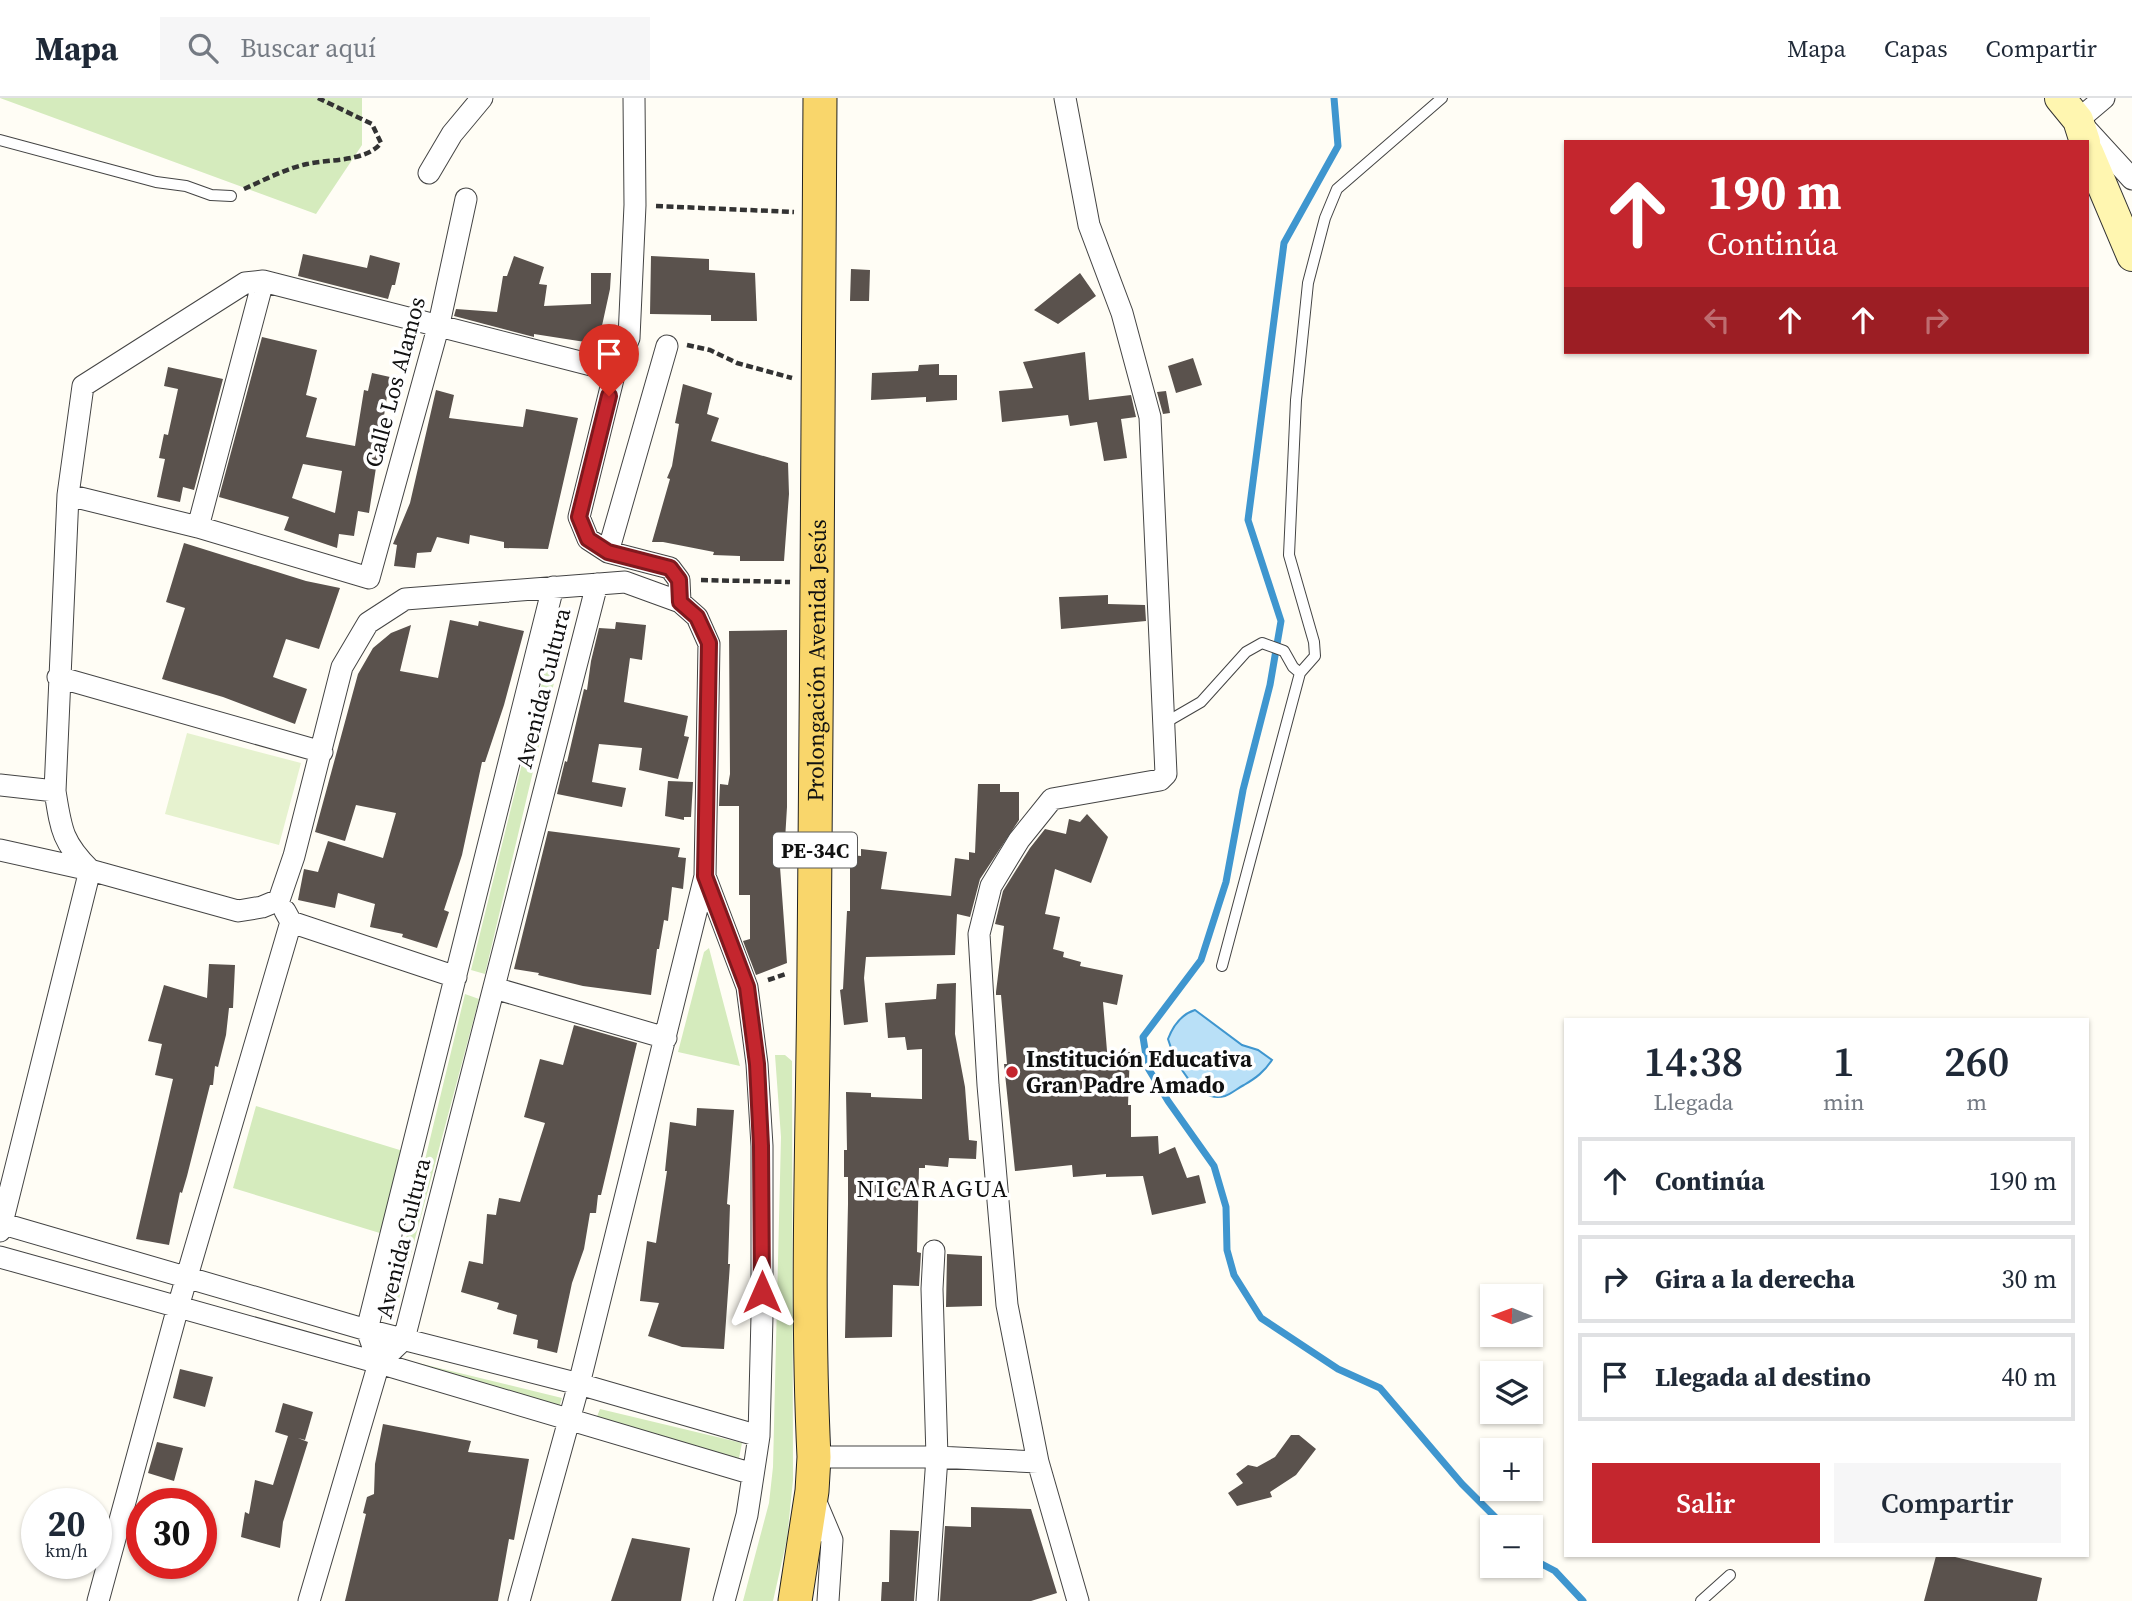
<!DOCTYPE html>
<html lang="es">
<head>
<meta charset="utf-8">
<style>
  :root { --surface:#fff; --page:#f6f6f7; --text:#1f2937; --muted:#747a83; --line:#e0e1e3; --accent:#c4262e }
  body { margin:0; font-family:"Source Serif 4",serif; background:var(--page); color:var(--text); height:100vh; display:flex; flex-direction:column; font-size:26px; white-space:nowrap }
  * { box-sizing:border-box; margin:0 }
  p { font-size:23px; color:var(--muted) }
  .icon { flex:none; width:38px; height:38px; fill:none; stroke:currentColor; stroke-width:2; stroke-linecap:round; stroke-linejoin:round }
  .map { position:relative; flex:1; overflow:hidden }
  .side { position:absolute; left:1564px; top:920px; width:525px; height:539px; display:flex; flex-direction:column; background:var(--surface); border-radius:0px; box-shadow:0 2px 5px #0004 }
  .side>* { flex:none }
  .hud { position:absolute; left:1564px; top:42px; width:525px; height:214px; border-radius:0px; box-shadow:0 2px 5px #0004; background:#c4262e; color:#fff; overflow:hidden }
  .needle { width:46px; rotate:271deg }
  .buttons { position:absolute; left:1480px; top:1186px; display:grid; gap:14px }
  .buttons a { display:grid; place-items:center; width:63px; height:63px; border-radius:0px; background:var(--surface); box-shadow:0 2px 5px #0004; font-size:35px }
  .speed { position:absolute; left:21px; top:1390px; display:flex; gap:14px; font-size:35px; font-weight:700; text-align:center }
  .speed>* { display:grid; place-content:center; width:91px; height:91px; border-radius:50%; background:var(--surface); box-shadow:0 2px 5px #0004; line-height:1 }
  .speed small { font-size:18px; font-weight:400 }
  .speed .limit { border:10px solid #d22; background:#fff; color:#111 }
  .pin { position:absolute; display:grid; place-items:center; width:60px; height:60px; color:#fff; margin:-72px -30px; border-radius:50% 50% 50% 0; rotate:-45deg; box-shadow:0 0 7px #0007 }
  .pin .icon { rotate:45deg }
  .me { position:absolute; width:77px; margin:-38px; rotate:0deg; stroke-linejoin:round; filter:drop-shadow(0 0 5px #0008) }
  .turn { display:flex; align-items:center; gap:24px; height:147px; padding:0 28px; font-size:32px }
  .turn .icon { width:91px; height:91px; stroke-width:2.5 }
  .turn b { display:block; font-size:49px; line-height:60px }
  .lanes { display:flex; align-items:center; height:66px; padding:0 28px; background:#0003; justify-content:center; gap:35px; direction:ltr }
  .lanes .off { opacity:.35 }
  .eta { display:flex; justify-content:space-evenly; align-items:center; height:119px; text-align:center }
  .eta b { font-size:42px; font-weight:600; line-height:49px }
  .button { display:flex; gap:14px; margin-top:auto; padding:14px 28px }
  .button a { flex:1; height:80px; border-radius:0px; background:var(--accent); color:#fff; font-size:28px; font-weight:600; line-height:80px; text-align:center }
  .button a+a { background:var(--page); color:var(--text) }
  ul { padding:0; list-style:none }
  li { display:flex; align-items:center; gap:21px; height:88px; margin:0 14px 10px; padding:0 14px; border:4px solid var(--line); border-radius:0px }
  li div { flex:1 }
  li b { display:block; font-size:26px }
  li em { font-style:normal }
  header { display:flex; align-items:center; gap:42px; box-sizing:border-box; height:98px; padding:0 35px; background:var(--surface); border-bottom:2px solid var(--line) }
  header strong { font-size:33px }
  nav { display:flex; gap:38px; margin-inline-start:auto; font-size:24px }
  .search { width:490px; height:63px; background:var(--page); display:flex; align-items:center; gap:18px; box-sizing:border-box; padding:0 24px; border-radius:0px; color:var(--muted); font-size:26px }
  .map>svg:first-child { display:block }
</style>
</head>
<body>
<header>
<strong>Mapa</strong>
<div class="search"><svg class="icon" aria-label="search" viewBox="0 0 24 24"><circle cx="10" cy="10" r="6"/><path d="M15 15l6 6"/></svg>Buscar aquí</div>
<nav><a>Mapa</a><a>Capas</a><a>Compartir</a></nav>
</header>
<div class="map">
<svg width="2132" height="1503" viewBox="0 0 2132 1503">
  <rect width="100%" height="100%" fill="#fffdf5"/>
  <path fill="#d5ebbd" d="M 0,0 L 362,0 L 362,47 L 316,116 Z
    M 556,528 L 567,530 L 485,876 L 471,872 Z
    M 709,850 L 740,968 L 678,954 L 704,854 Z
    M 465,896 L 479,901 L 396,1212 L 389,1211 Z
    M 775,957 L 785,957 L 792,963 L 793,1382 L 787,1441 L 773,1503 L 743,1503 L 769,1405 L 773,1369 L 781,1039 Z
    M 256,1008 L 403,1053 L 383,1136 L 233,1090 Z
    M 414,1264 L 562,1300 L 557,1316 L 410,1278 Z
    M 600,1311 L 742,1345 L 739,1360 L 594,1326 Z"/>
  <path fill="#e6f2cf" d="M 187,635 L 301,665 L 279,747 L 165,716 Z"/>
  <path fill="#b9e0f7" stroke="#3f96cf" stroke-width="2" d="M 1195,912 L 1242,947 L 1258,952 L 1272,962 C 1264,974 1256,980 1244,987 C 1238,990 1231,996 1225,998 C 1196,1006 1174,962 1168,941 C 1173,928 1182,916 1195,912 Z"/>
  <g fill="none" stroke-linecap="round" stroke-linejoin="round">
    <path stroke="#3f96cf" stroke-width="7" d="M 1334,0 L 1338,48 L 1284,145 L 1248,422 L 1281,523 L 1270,587 L 1243,692 L 1226,784 L 1201,862 L 1143,939 L 1148,970 L 1168,1003 L 1214,1068 L 1226,1109 L 1227,1152 L 1234,1177 L 1261,1220 L 1338,1271 L 1380,1290 L 1462,1386 L 1506,1430
      M 1531,1458 L 1536,1463 L 1555,1473 L 1583,1503"/>
  </g>
  <path fill="#5a524d" fill-rule="evenodd" d="M 303,156 L 367,170 L 370,157 L 400,165 L 395,187 L 392,187 L 388,201 L 298,178 Z
    M 514,158 L 544,169 L 539,186 L 547,187 L 544,208 L 591,206 L 591,175 L 611,175 L 610,191 L 598,246 L 534,236 L 534,239 L 454,218 L 456,211 L 497,214 L 503,178 L 507,178 Z
    M 651,158 L 709,161 L 709,172 L 755,175 L 757,223 L 711,223 L 711,217 L 650,216 Z
    M 851,171 L 870,172 L 869,203 L 850,203 Z
    M 1080,175 L 1096,198 L 1058,226 L 1034,212 Z
    M 262,239 L 317,252 L 306,297 L 317,300 L 306,339 L 355,348 L 364,292 L 368,293 L 372,275 L 390,279 L 369,415 L 358,413 L 354,438 L 339,436 L 337,450 L 284,432 L 289,419 L 219,399 ZM 303,366 L 342,373 L 335,415 L 292,400 Z
    M 1085,254 L 1089,302 L 1131,297 L 1136,319 L 1121,321 L 1127,360 L 1104,363 L 1097,324 L 1070,328 L 1068,317 L 1002,324 L 999,293 L 1033,290 L 1023,264 Z
    M 1193,260 L 1202,287 L 1176,295 L 1168,268 Z
    M 939,266 L 939,277 L 957,277 L 957,302 L 926,304 L 926,299 L 871,302 L 872,275 L 918,273 L 919,267 Z
    M 168,269 L 223,281 L 194,392 L 183,389 L 180,404 L 157,399 L 165,361 L 159,360 L 164,336 L 168,337 L 178,291 L 164,288 Z
    M 683,286 L 712,295 L 707,316 L 719,320 L 711,343 L 788,365 L 789,396 L 784,463 L 740,463 L 740,458 L 713,457 L 714,454 L 663,444 L 652,444 L 670,381 L 667,380 L 672,368 L 679,326 L 675,325 Z
    M 436,292 L 454,297 L 449,320 L 523,329 L 526,311 L 578,320 L 548,451 L 504,450 L 504,444 L 470,437 L 469,446 L 437,439 L 431,454 L 417,455 L 415,470 L 394,468 L 397,447 L 393,446 L 410,405 Z
    M 1166,293 L 1170,315 L 1163,316 L 1157,294 Z
    M 184,445 L 306,483 L 340,490 L 319,551 L 286,541 L 273,579 L 307,591 L 295,626 L 223,599 L 162,581 L 185,510 L 166,504 Z
    M 1108,497 L 1108,506 L 1145,507 L 1146,523 L 1061,531 L 1059,499 Z
    M 450,522 L 478,528 L 479,523 L 524,533 L 504,607 L 485,664 L 482,664 L 462,757 L 444,812 L 449,814 L 437,850 L 402,839 L 403,836 L 370,829 L 375,806 L 338,795 L 335,810 L 298,802 L 304,771 L 318,774 L 328,743 L 383,760 L 396,715 L 356,707 L 345,743 L 315,734 L 358,576 L 373,550 L 391,535 L 411,527 L 400,573 L 438,580 Z
    M 616,524 L 646,527 L 642,562 L 630,560 L 624,604 L 688,618 L 684,638 L 689,639 L 678,681 L 639,672 L 642,650 L 599,646 L 592,684 L 626,690 L 622,709 L 557,696 L 565,663 L 567,664 L 584,591 L 587,592 L 591,563 L 599,530 L 615,531 Z
    M 787,532 L 787,709 L 785,742 L 781,742 L 780,769 L 787,865 L 756,877 L 743,843 L 750,841 L 750,797 L 739,797 L 739,708 L 719,708 L 720,686 L 728,687 L 730,676 L 729,533 Z
    M 668,683 L 693,684 L 691,719 L 684,719 L 684,722 L 665,718 Z
    M 978,686 L 1000,686 L 1000,694 L 1019,694 L 1019,722 L 980,781 L 970,819 L 957,816 L 955,857 L 866,859 L 864,880 L 868,924 L 844,927 L 840,892 L 843,891 L 847,813 L 850,813 L 850,757 L 861,758 L 861,751 L 887,754 L 881,791 L 951,798 L 955,760 L 969,762 L 969,754 L 975,755 Z
    M 1087,716 L 1108,739 L 1091,785 L 1055,771 L 1045,816 L 1060,819 L 1053,851 L 1064,854 L 1063,859 L 1081,864 L 1080,868 L 1123,877 L 1117,907 L 1103,904 L 1107,953 L 1130,954 L 1128,1007 L 1131,1007 L 1131,1039 L 1158,1038 L 1159,1056 L 1175,1049 L 1187,1080 L 1199,1077 L 1206,1105 L 1152,1117 L 1143,1078 L 1106,1079 L 1106,1076 L 1073,1079 L 1072,1067 L 1015,1073 L 1004,966 L 1007,966 L 1001,897 L 996,897 L 996,894 L 1004,828 L 995,826 L 1003,793 L 1030,750 L 1045,731 L 1066,736 L 1069,721 L 1080,724 Z
    M 548,733 L 680,750 L 678,759 L 686,760 L 683,791 L 672,789 L 668,823 L 664,822 L 659,851 L 657,851 L 651,897 L 583,888 L 538,877 L 539,875 L 514,871 Z
    M 209,866 L 235,867 L 233,910 L 229,910 L 226,937 L 218,969 L 215,968 L 213,987 L 210,987 L 187,1078 L 182,1095 L 180,1094 L 169,1147 L 136,1141 L 173,981 L 155,977 L 162,946 L 148,943 L 164,887 L 207,900 Z
    M 956,885 L 955,936 L 965,989 L 969,1042 L 977,1043 L 976,1061 L 949,1060 L 948,1069 L 925,1067 L 925,1070 L 919,1070 L 917,1154 L 921,1155 L 919,1188 L 893,1187 L 892,1239 L 845,1240 L 848,1106 L 848,1079 L 844,1079 L 844,1052 L 847,1052 L 846,994 L 871,995 L 871,999 L 922,1001 L 922,951 L 907,952 L 905,939 L 888,940 L 885,905 L 936,901 L 937,886 Z
    M 574,927 L 637,945 L 601,1097 L 598,1097 L 596,1115 L 590,1115 L 584,1151 L 572,1185 L 557,1255 L 537,1250 L 538,1242 L 513,1236 L 517,1217 L 497,1211 L 499,1205 L 461,1194 L 469,1163 L 483,1166 L 487,1116 L 496,1117 L 499,1100 L 520,1104 L 545,1025 L 524,1019 L 540,961 L 563,967 Z
    M 697,1010 L 734,1012 L 727,1106 L 730,1107 L 728,1166 L 730,1166 L 724,1251 L 682,1249 L 648,1238 L 659,1205 L 640,1203 L 647,1143 L 656,1145 L 667,1073 L 665,1073 L 670,1024 L 696,1028 Z
    M 947,1156 L 982,1158 L 982,1208 L 946,1209 Z
    M 180,1271 L 213,1279 L 205,1309 L 173,1300 Z
    M 283,1305 L 313,1314 L 305,1342 L 298,1340 L 308,1344 L 283,1424 L 280,1450 L 241,1439 L 245,1414 L 249,1416 L 255,1382 L 273,1387 L 288,1338 L 275,1334 Z
    M 383,1326 L 471,1343 L 468,1354 L 529,1361 L 514,1442 L 509,1441 L 498,1503 L 345,1503 L 366,1416 L 363,1415 L 367,1399 L 374,1396 L 375,1366 Z
    M 1291,1337 L 1299,1337 L 1316,1351 L 1296,1377 L 1270,1394 L 1272,1399 L 1237,1408 L 1228,1395 L 1243,1385 L 1236,1376 L 1248,1367 L 1257,1369 L 1275,1359 Z
    M 157,1344 L 183,1350 L 174,1383 L 148,1375 Z
    M 971,1409 L 1031,1411 L 1057,1495 L 1031,1503 L 940,1503 L 945,1428 L 971,1429 Z
    M 890,1432 L 919,1433 L 914,1503 L 881,1503 L 882,1484 L 889,1484 Z
    M 632,1440 L 690,1450 L 681,1503 L 611,1503 Z
    M 1936,1458 L 1951,1458 L 2042,1480 L 2037,1503 L 1924,1503 Z"/>
  <g fill="none" stroke-linecap="round" stroke-linejoin="round">
    <g stroke="#444" stroke-width="12">
      <path id="lane" d="M 0,42 L 156,84 L 186,88 L 211,97 L 231,98
        M 1163,626 L 1201,604 L 1246,554 L 1262,545 L 1284,553 L 1293,569 L 1300,575 L 1315,558 L 1314,544 L 1289,457 L 1296,302 L 1308,185 L 1325,120 L 1337,91 L 1442,0
        M 1222,868 L 1300,575
        M 1701,1503 L 1730,1477"/>
    </g>
    <g stroke="#444" stroke-width="23">
      <path id="street" d="M 634,0 L 635,107 L 629,240 L 615,273 L 579,419 L 588,441 L 608,454 L 670,470 L 679,482 L 680,504
        M 1065,0 L 1089,127 L 1122,215 L 1150,319 L 1166,676 L 1160,682 L 1052,701 L 1019,742 L 991,788 L 979,836 L 988,987 L 1007,1207 L 1038,1364 L 1078,1503
        M 2104,0 L 2078,22 L 2132,81
        M 429,75 L 452,36 L 482,0
        M 68,397 L 198,429 L 369,480 L 439,226 L 466,101
        M 198,429 L 263,183
        M 608,454 L 667,248
        M 58,579 L 322,654
        M 0,687 L 55,693 C 61,731 62,744 90,772 L 0,1133
        M 55,693 L 68,397 L 83,288 L 245,185 L 263,183 L 615,273
        M 0,752 L 90,772 L 238,813 L 262,809 L 279,802
        M 279,802 L 294,758 L 342,569 L 368,525 L 405,501 L 625,484 L 680,504 L 697,519 L 709,546 L 705,778 L 747,889 L 757,966 L 762,1048 L 762,1218 L 759,1338 L 747,1417 L 724,1503
        M 285,813 L 291,824 L 456,879
        M 494,890 L 666,940
        M 0,1125 L 367,1232 L 579,1286 L 759,1338
        M 0,1159 L 379,1265 L 753,1376
        M 379,1265 L 404,1241 L 597,486
        M 379,1265 L 367,1232 L 553,489
        M 814,1359 L 937,1359 L 1038,1364
        M 813,1397 L 832,1442 L 828,1503
        M 98,1503 L 178,1209 L 291,824
        M 309,1503 L 379,1265
        M 519,1503 L 579,1286 L 705,778
        M 927,1503 L 937,1359 L 932,1191 L 934,1153"/>
    </g>
    <g stroke="#333" stroke-width="32">
      <path id="secondary" d="M 2060,0 L 2078,22 L 2085,44
        M 2088,54 L 2132,158"/>
    </g>
    <g stroke="#222" stroke-width="35">
      <g id="primary">
        <path id="s1" d="M 795,1503 L 812,1393 L 814,1359 C 806,1195 813,1031 814,867 C 816,578 820,289 820,0"/>
      </g>
    </g>
    <path stroke="#333" stroke-width="4.5" stroke-dasharray="7 3.5" stroke-linecap="butt" d="M 244,91 C 264,82 285,71 307,66 C 329,61 366,64 381,45 L 372,26 L 318,0
      M 656,108 L 794,114
      M 687,247 L 710,252 L 737,265 L 792,280
      M 701,482 L 790,484
      M 768,882 L 786,876"/>
    <use href="#lane" stroke="#fff" stroke-width="10"/>
    <use href="#street" stroke="#fff" stroke-width="21"/>
    <use href="#secondary" stroke="#fff6b0" stroke-width="30"/>
    <use href="#primary" stroke="#f9d66b" stroke-width="33"/>
  </g>
  <g fill="none" stroke-linecap="round" stroke-linejoin="round">
    <g stroke="#7f191e" stroke-width="18">
      <path id="route" d="M 609,298 L 579,419 L 588,441 L 608,454 L 670,470 L 679,482 L 680,504 L 697,519 L 709,545 L 705,778 L 747,889 L 757,966 L 761,1048 L 762,1194"/>
    </g>
    <use href="#route" stroke="#c4262e" stroke-width="12"/>
  </g>
  <circle fill="#c4262e" stroke="#fff" stroke-width="2.5" cx="1012" cy="974" r="7"/>
  <g text-anchor="middle" dominant-baseline="central" stroke-width="7" stroke-linejoin="round" paint-order="stroke">
    <rect fill="#fff" stroke="#585858" stroke-width="2" x="773" y="734.5" width="84" height="35" rx="5"/>
    <g font-size="21" font-weight="bold" fill="#111">
      <text x="815" y="752">PE-34C</text>
    </g>
    <g font-size="23" fill="#111" stroke="#fff">
      <text transform="translate(395 284) rotate(-75)">Calle Los Alamos</text>
      <text stroke="none"><textPath href="#s1" startOffset="942">Prolongación Avenida Jesús</textPath></text>
      <text transform="translate(543 590) rotate(-76)">Avenida Cultura</text>
      <text transform="translate(403 1140) rotate(-76)">Avenida Cultura</text>
    </g>
    <g font-size="23" font-weight="bold" fill="#111" stroke="#fff" text-anchor="start">
      <text x="1026" y="961">Institución Educativa<tspan x="1026" dy="26">Gran Padre Amado</tspan></text>
    </g>
    <g font-size="24" letter-spacing="2" fill="#111" stroke="#fff">
      <text x="933" y="1090">NICARAGUA</text>
    </g>
  </g>
</svg>
<div class="buttons">
<a><svg class="needle" viewBox="-14 -14 28 28"><path d="M0-13l5 13h-10z" fill="#e53935"/><path d="M0 13l5-13h-10z" fill="#747a83"/></svg></a>
<a><svg class="icon" aria-label="layers" viewBox="0 0 24 24"><path d="M12 4l9 5-9 5-9-5zM3 14l9 5 9-5"/></svg></a>
<a>+</a>
<a>−</a>
</div>
<div class="speed"><div>20<small>km/h</small></div><div class="limit">30</div></div>
<div class="pin" style="left:609px;top:298px;background:#d93025"><svg class="icon" aria-label="arrive" viewBox="0 0 24 24"><path d="M6 21V4h12l-3 4 3 4H6"/></svg></div>
<svg class="me" style="left:762px;top:1194px" viewBox="-20 -20 40 40"><path d="M0-17L14 15 0 8-14 15z" fill="#c4262e" stroke="#fff" stroke-width="4"/></svg>
<div class="hud">
<div class="turn"><svg class="icon" aria-label="ahead" viewBox="0 0 24 24"><path d="M12 20V5M6 11l6-6 6 6"/></svg><div><b>190 m</b>Continúa</div></div>
<div class="lanes"><svg class="icon off" aria-label="left" viewBox="0 0 24 24"><path d="M17 20v-9H6M10 6l-5 5 5 5"/></svg><svg class="icon" aria-label="ahead" viewBox="0 0 24 24"><path d="M12 20V5M6 11l6-6 6 6"/></svg><svg class="icon" aria-label="ahead" viewBox="0 0 24 24"><path d="M12 20V5M6 11l6-6 6 6"/></svg><svg class="icon off" aria-label="right" viewBox="0 0 24 24"><path d="M7 20v-9h11M14 6l5 5-5 5"/></svg></div>
</div>
<section class="side">
<div class="eta">
<div><b>14:38</b><p>Llegada</p></div>
<div><b>1</b><p>min</p></div>
<div><b>260</b><p>m</p></div>
</div>
<ul>
<li><svg class="icon" aria-label="ahead" viewBox="0 0 24 24"><path d="M12 20V5M6 11l6-6 6 6"/></svg><div><b>Continúa</b></div><em>190 m</em></li>
<li><svg class="icon" aria-label="right" viewBox="0 0 24 24"><path d="M7 20v-9h11M14 6l5 5-5 5"/></svg><div><b>Gira a la derecha</b></div><em>30 m</em></li>
<li><svg class="icon" aria-label="arrive" viewBox="0 0 24 24"><path d="M6 21V4h12l-3 4 3 4H6"/></svg><div><b>Llegada al destino</b></div><em>40 m</em></li>
</ul>
<div class="button"><a>Salir</a><a>Compartir</a></div>
</section>
</div>
</body>
</html>
